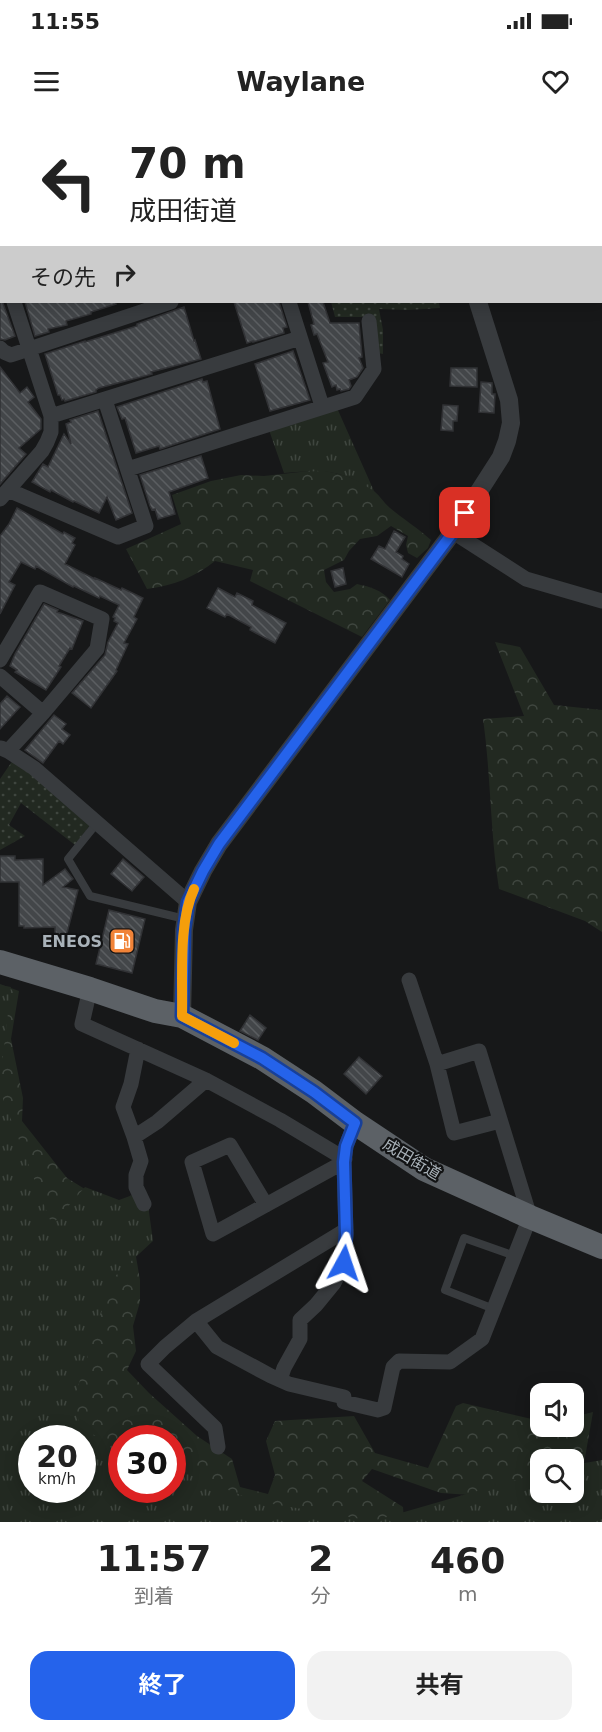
<!DOCTYPE html>
<html lang="ja">
<head>
<meta charset="utf-8">
<style>
  :root { --surface:#fff; --page:#f2f2f2; --text:#222; --muted:#767676; --accent:#2563eb }
  body { margin:0; font-family:"DejaVu Sans","Noto Sans JP",sans-serif; background:var(--page); color:var(--text); height:100vh; display:flex; flex-direction:column; font-size:22px; white-space:nowrap }
  * { box-sizing:border-box; margin:0 }
  p { font-size:20px; color:var(--muted) }
  .icon { flex:none; width:33px; height:33px; fill:none; stroke:currentColor; stroke-width:2; stroke-linecap:round; stroke-linejoin:round }
  .map { position:relative; height:1402px; overflow:hidden }
  .panel { display:flex; flex-direction:column; background:var(--surface); flex:1 }
  .panel>* { flex:none }
  .hud { position:absolute; left:0px; top:0px; width:603px; height:183px; box-shadow:0 3px 15px #0003; background:#fff; color:var(--text); overflow:hidden }
  .controls { position:absolute; left:530px; top:1263px; display:grid; gap:12px }
  .controls a { display:grid; place-items:center; width:54px; height:54px; border-radius:12px; background:var(--surface); box-shadow:0 3px 15px #0003; font-size:30px }
  .speed { position:absolute; left:18px; top:1305px; display:flex; gap:12px; font-size:30px; font-weight:700; text-align:center }
  .speed>* { display:grid; place-content:center; width:78px; height:78px; border-radius:50%; background:var(--surface); box-shadow:0 3px 15px #0003; line-height:1 }
  .speed small { font-size:15px; font-weight:400 }
  .speed .limit { border:9px solid #d22; background:#fff; color:#111 }
  .pin { position:absolute; display:grid; place-items:center; width:51px; height:51px; color:#fff; margin:-26px; border-radius:12px; box-shadow:0 3px 9px #0006 }
  .me { position:absolute; width:66px; margin:-33px; rotate:5deg; stroke-linejoin:round; filter:drop-shadow(0 0 4px #0008) }
  .turn { display:flex; align-items:center; gap:21px; height:126px; padding:0 30px; font-size:27px }
  .turn .icon { width:78px; height:78px; stroke-width:2.5 }
  .turn b { display:block; font-size:42px; line-height:51px }
  .then { display:flex; align-items:center; height:57px; padding:0 30px; background:#0003; gap:12px; font-size:22px }
  .eta { display:flex; justify-content:space-evenly; align-items:center; height:102px; text-align:center }
  .eta b { font-size:36px; font-weight:700; line-height:42px }
  .button { display:flex; gap:12px; margin-top:auto; padding:12px 30px }
  .button a { flex:1; height:69px; border-radius:18px; background:var(--accent); color:#fff; font-size:24px; font-weight:700; line-height:69px; text-align:center }
  .button a+a { background:var(--page); color:var(--text) }
  .status { display:flex; justify-content:space-between; align-items:center; height:42px; padding:0 30px; background:var(--surface); direction:ltr }
  .status svg { height:16px; fill:currentColor }
  header { display:flex; justify-content:space-between; align-items:center; height:78px; padding:0 30px; background:var(--surface); font-size:27px; font-weight:700 }
  .map>svg:first-child { display:block }
</style>
</head>
<body>
<div class="status"><b>11:55</b><svg viewBox="0 0 49 12"><path d="M0 12V9h3v3zM5 12V6h3v6zM10 12V3h3v9zM15 12V0h3v12zM26 1h20v11H26zM47 4h2v5h-2z"/></svg></div>
<header><svg class="icon" aria-label="menu" viewBox="0 0 24 24"><path d="M4 6h16M4 12h16M4 18h16"/></svg>Waylane<svg class="icon" aria-label="heart" viewBox="0 0 24 24"><path d="M12 20l-8-8c-3-5 5-10 8-4 3-6 11-1 8 4z"/></svg></header>
<div class="map">
<svg width="602" height="1402" viewBox="0 0 602 1402">
  <defs>
    <pattern id="grass-dots" width="8" height="8" patternUnits="userSpaceOnUse" patternTransform="scale(1.5)"><rect width="8" height="8" fill="#222921"/><path d="M2 2h.1M6 6h.1" fill="none" stroke="#3f463f" stroke-width="1.8" stroke-linecap="round"/></pattern>
    <pattern id="forest-crowns" width="20" height="18" patternUnits="userSpaceOnUse" patternTransform="scale(1.5)"><rect width="20" height="18" fill="#222921"/><path d="M2 6a3 3 0 1 1 6 0M12 15a3 3 0 1 1 6 0" fill="none" stroke="#3f463f"/></pattern>
    <pattern id="park-tufts" width="24" height="20" patternUnits="userSpaceOnUse" patternTransform="scale(1.5)"><rect width="24" height="20" fill="#222921"/><path d="M3 7l-1-3M5 7V3M7 7l1-3M15 17l-1-3M17 17v-4M19 17l1-3" fill="none" stroke="#3f463f"/></pattern>
    <pattern id="building-back-hatch" width="6" height="6" patternUnits="userSpaceOnUse" patternTransform="scale(1.5)"><rect width="6" height="6" fill="#434649"/><path d="M-1 5l2 2M0 0l6 6M5-1l2 2" fill="none" stroke="#5b5e61"/></pattern>
  </defs>
  <rect width="100%" height="100%" fill="#171819"/>
  <path fill="url(#grass-dots)" d="M 331,182 L 446,182 L 439,183 L 440,188 L 408,190 L 379,189 L 383,210 L 383,234 L 378,233 L 373,197 L 335,197 Z
    M 13,640 L 30,652 L 90,705 L 75,725 L 21,683 L 9,705 L 25,716 L 0,730 L 0,659 Z"/>
  <path fill="url(#forest-crowns)" d="M 489,0 L 602,0 L 602,128 L 602,2 L 489,2 Z
    M 318,350 C 339,353 358,358 374,371 C 380,376 384,383 390,388 C 403,399 418,408 431,420 L 428,428 L 417,438 L 408,433 L 406,425 L 408,416 L 391,406 L 377,416 L 360,419 L 349,431 L 344,440 L 324,450 L 326,462 L 334,472 L 350,469 L 357,464 C 371,467 381,470 390,480 L 362,517 L 250,461 L 253,450 L 215,441 C 195,457 173,466 147,469 L 126,429 L 181,404 L 172,375 L 211,361 L 241,355 L 264,356 Z
    M 495,522 L 520,527 L 554,585 L 602,590 L 602,812 L 585,801 L 499,769 C 490,713 491,655 483,599 L 524,596 Z
    M 0,864 L 19,871 L 11,919 L 23,978 L 22,1001 L 67,1058 L 122,1092 L 133,1119 L 140,1160 L 140,1182 L 133,1206 L 136,1231 L 127,1250 L 149,1273 L 197,1316 L 232,1339 L 240,1367 L 268,1374 L 275,1355 L 266,1321 L 275,1301 L 354,1296 L 375,1333 L 428,1348 L 456,1286 L 463,1283 L 540,1301 L 540,1306 L 573,1306 L 573,1297 L 593,1292 L 583,1349 L 573,1366 L 573,1340 L 540,1340 L 540,1372 L 558,1381 L 441,1373 L 372,1349 L 362,1361 L 403,1387 L 404,1402 L 284,1402 L 173,1369 L 172,1318 L 122,1318 L 121,1346 L 82,1318 L 0,1243 Z"/>
  <path fill="url(#park-tufts)" fill-rule="evenodd" d="M 337,288 L 374,371 C 339,348 323,350 284,353 L 269,310 Z
    M 0,865 L 11,867 L 0,962 Z
    M 0,971 L 52,1105 L 85,1067 L 119,1080 L 146,1070 L 153,1121 L 112,1159 L 73,1282 L 82,1310 L 121,1326 L 122,1370 L 172,1370 L 173,1347 L 255,1381 L 373,1401 L 540,1353 L 540,1372 L 573,1372 L 573,1345 L 602,1340 L 602,1402 L 0,1402 ZM 32,1318 L 82,1318 L 82,1370 L 32,1370 Z"/>
  <path fill="url(#building-back-hatch)" stroke="#313235" stroke-width="1.5" d="M 0,178 L 1,178 L 15,216 L 5,220 L 0,219 Z
    M 25,182 L 115,182 L 116,184 L 91,192 L 91,194 L 66,201 L 67,205 L 48,209 L 49,212 L 35,216 Z
    M 234,182 L 279,182 L 287,207 L 283,208 L 284,213 L 253,222 L 253,221 L 247,223 Z
    M 308,182 L 323,182 L 330,203 L 359,203 L 362,237 L 359,238 L 363,248 L 357,257 L 349,260 L 351,266 L 349,269 L 341,271 L 340,269 L 337,270 L 336,265 L 332,267 L 323,243 L 328,242 L 317,214 L 314,215 L 311,205 L 314,204 Z
    M 184,187 L 194,221 L 195,220 L 201,239 L 151,252 L 152,254 L 99,268 L 96,270 L 96,272 L 65,281 L 64,279 L 62,280 L 60,275 L 58,275 L 45,234 L 85,221 L 85,222 L 137,206 L 137,204 Z
    M 293,231 L 310,280 L 270,291 L 255,244 Z
    M 0,247 L 20,273 L 27,267 L 34,277 L 28,282 L 41,299 L 41,309 L 19,328 L 26,334 L 0,364 Z
    M 451,248 L 477,248 L 477,267 L 450,266 Z
    M 202,259 L 203,262 L 207,261 L 220,309 L 160,329 L 159,326 L 136,333 L 125,298 L 122,299 L 117,287 Z
    M 481,262 L 492,263 L 492,274 L 495,274 L 494,293 L 479,292 Z
    M 443,285 L 458,286 L 457,301 L 453,301 L 453,311 L 441,310 Z
    M 98,291 L 132,393 L 116,400 L 107,377 L 99,393 L 74,381 L 73,382 L 51,370 L 50,372 L 32,362 L 43,344 L 48,347 L 64,314 L 71,324 L 66,304 L 71,302 L 70,300 Z
    M 201,336 L 208,358 L 169,372 L 175,394 L 158,399 L 155,389 L 152,390 L 150,386 L 140,355 Z
    M 17,388 L 63,414 L 64,412 L 75,418 L 72,423 L 75,425 L 65,444 L 95,459 L 95,458 L 121,470 L 122,468 L 143,478 L 134,497 L 137,499 L 124,523 L 128,524 L 116,550 L 117,551 L 91,588 L 72,573 L 105,535 L 108,522 L 118,503 L 114,501 L 115,498 L 113,497 L 119,485 L 100,476 L 99,478 L 74,466 L 73,467 L 36,446 L 35,449 L 21,442 L 9,462 L 15,465 L 0,494 L 0,416 L 9,404 Z
    M 394,411 L 405,417 L 396,432 L 403,436 L 402,439 L 409,444 L 402,457 L 371,439 L 379,426 L 385,429 Z
    M 343,448 L 346,464 L 335,467 L 331,451 Z
    M 218,468 L 235,477 L 237,473 L 253,481 L 252,485 L 286,503 L 275,523 L 250,510 L 251,507 L 227,494 L 225,497 L 207,488 Z
    M 44,484 L 58,490 L 57,492 L 83,501 L 72,529 L 70,528 L 59,546 L 61,547 L 46,570 L 15,552 L 17,550 L 10,546 L 15,534 Z
    M 7,576 L 20,587 L 0,609 L 0,584 Z
    M 54,595 L 66,604 L 62,609 L 70,615 L 63,624 L 59,621 L 43,643 L 25,630 Z
    M 0,736 L 15,736 L 15,740 L 43,739 L 43,765 L 65,749 L 73,759 L 63,767 L 78,770 L 66,817 L 55,815 L 55,807 L 24,808 L 24,806 L 19,806 L 19,762 L 0,762 Z
    M 123,739 L 144,757 L 132,771 L 111,754 Z
    M 109,790 L 145,799 L 132,853 L 96,844 Z
    M 250,895 L 266,908 L 258,920 L 240,911 Z
    M 359,937 L 382,956 L 366,974 L 344,954 Z"/>
  <g fill="none" stroke-linecap="round" stroke-linejoin="round">
    <path stroke="#3e4245" stroke-width="2" stroke-dasharray="3 4.5" stroke-linecap="butt" d="M 602,10 L 602,9"/>
    <path stroke="#383b3e" stroke-width="8" d="M 97,703 L 68,739 L 90,776 L 185,799
      M 494,1189 L 445,1170 L 464,1118 L 515,1136"/>
    <path stroke="#383b3e" stroke-width="15" d="M 231,0 L 232,2
      M 21,2 L 25,0
      M 0,8 L 2,8
      M 0,82 L 2,82
      M 0,139 L 2,144
      M 289,182 L 322,286
      M 0,228 L 4,232 L 11,235 L 171,182
      M 51,296 L 300,218
      M 128,349 L 355,277 L 374,249 L 369,201
      M 8,370 L 118,417 L 146,406 L 105,280
      M 0,379 L 42,331 L 47,322 L 51,312 L 51,296 L 14,182
      M 453,412 L 526,459 L 602,481
      M 0,540 L 40,472 L 102,499 L 97,529 L 43,593 L 8,631
      M 0,556 L 43,593
      M 1,628 L 8,631 L 34,648 L 188,782
      M 90,869 L 82,904 L 206,960 L 280,1000 L 345,1039
      M 138,929 L 131,964 L 123,987 L 134,1017 L 141,1041 L 136,1055 L 136,1067 L 144,1084
      M 437,944 L 454,1013 L 500,1001
      M 134,1017 L 157,1002 L 206,960
      M 266,1085 L 230,1025 L 192,1042 L 213,1114 L 344,1042
      M 196,1201 L 217,1227 L 271,1256 L 289,1264 L 344,1277 L 344,1282 L 378,1290 L 384,1288 L 393,1247 L 399,1241 L 450,1242 L 482,1219 L 530,1097 L 479,931 L 437,944 L 409,860
      M 280,1260 L 284,1248 L 300,1219 L 300,1200 L 316,1185 L 334,1163 L 344,1143 L 346,1114 L 344,1042 L 346,1026 L 355,1003
      M 218,1327 L 215,1308 L 148,1244 L 165,1227 L 196,1201 L 346,1110"/>
    <path stroke="#383b3e" stroke-width="18" d="M 418,0 L 419,2
      M 182,896 L 184,810 L 188,782 L 203,751 L 219,724 L 453,412 L 501,337 L 507,321 L 511,303 L 509,280 L 478,182"/>
    <path stroke="#5c6166" stroke-width="24" d="M 0,842 L 90,869 L 155,891 L 182,896 L 262,938 L 314,972 L 355,1003 L 424,1049 L 530,1097 L 602,1127"/>
  </g>
  <g fill="none" stroke-linecap="round" stroke-linejoin="round">
    <g stroke="#184099" stroke-width="15">
      <path id="route" d="M 344,1143 L 346,1114 L 344,1042 L 346,1026 L 355,1003 L 314,972 L 262,938 L 182,896 L 184,810 L 188,782 L 203,751 L 219,724 L 453,412 L 465,393"/>
    </g>
    <use href="#route" stroke="#2563eb" stroke-width="10"/>
    <path stroke="#f59e0b" stroke-width="10" d="M 194,769 C 178,803 183,858 182,896 L 234,923"/>
  </g>
  <defs>
    <g id="fuel-square" transform="scale(1.35)"><rect x="-9" y="-9" width="18" height="18" rx="4" fill="#f18338" stroke="#121314"/><path d="M-5.5-6h7V0h2V4h1.3V-2.5L3-4.5l.8-.8L6-3V5H2.5V1h-1V6h-7ZM-4.2-4.7v3.2H.2V-4.7Z" fill="#fff"/></g>
  </defs>
  <g fill-rule="evenodd">
    <use href="#fuel-square" x="122" y="821"/>
  </g>
  <g text-anchor="middle" dominant-baseline="central" stroke-width="4.5" stroke-linejoin="round" paint-order="stroke">
    <g font-size="16" font-weight="bold" fill="#a9b2b9" stroke="#121314" text-anchor="end">
      <text x="102" y="821">ENEOS</text>
    </g>
    <g font-size="16" fill="#a9b2b9" stroke="#121314">
      <text transform="translate(412 1039) rotate(31)">成田街道</text>
    </g>
  </g>
</svg>
<div class="controls">
<a><svg class="icon" aria-label="sound" viewBox="0 0 24 24"><path d="M4 9h4l5-4v14l-5-4H4zM17 9q2 3 0 6"/></svg></a>
<a><svg class="icon" aria-label="search" viewBox="0 0 24 24"><circle cx="10" cy="10" r="6"/><path d="M15 15l6 6"/></svg></a>
</div>
<div class="speed"><div>20<small>km/h</small></div><div class="limit">30</div></div>
<div class="pin" style="left:465px;top:393px;background:#d93025"><svg class="icon" aria-label="arrive" viewBox="0 0 24 24"><path d="M6 21V4h12l-3 4 3 4H6"/></svg></div>
<svg class="me" style="left:344px;top:1143px" viewBox="-20 -20 40 40"><path d="M0-17L14 15 0 8-14 15z" fill="#2563eb" stroke="#fff" stroke-width="4"/></svg>
<div class="hud">
<div class="turn"><svg class="icon" aria-label="left" viewBox="0 0 24 24"><path d="M17 20v-9H6M10 6l-5 5 5 5"/></svg><div><b>70 m</b>成田街道</div></div>
<div class="then">その先<svg class="icon" aria-label="right" viewBox="0 0 24 24"><path d="M7 20v-9h11M14 6l5 5-5 5"/></svg></div>
</div>
</div>
<section class="panel">
<div class="eta">
<div><b>11:57</b><p>到着</p></div>
<div><b>2</b><p>分</p></div>
<div><b>460</b><p>m</p></div>
</div>
<div class="button"><a>終了</a><a>共有</a></div>
</section>
</body>
</html>
